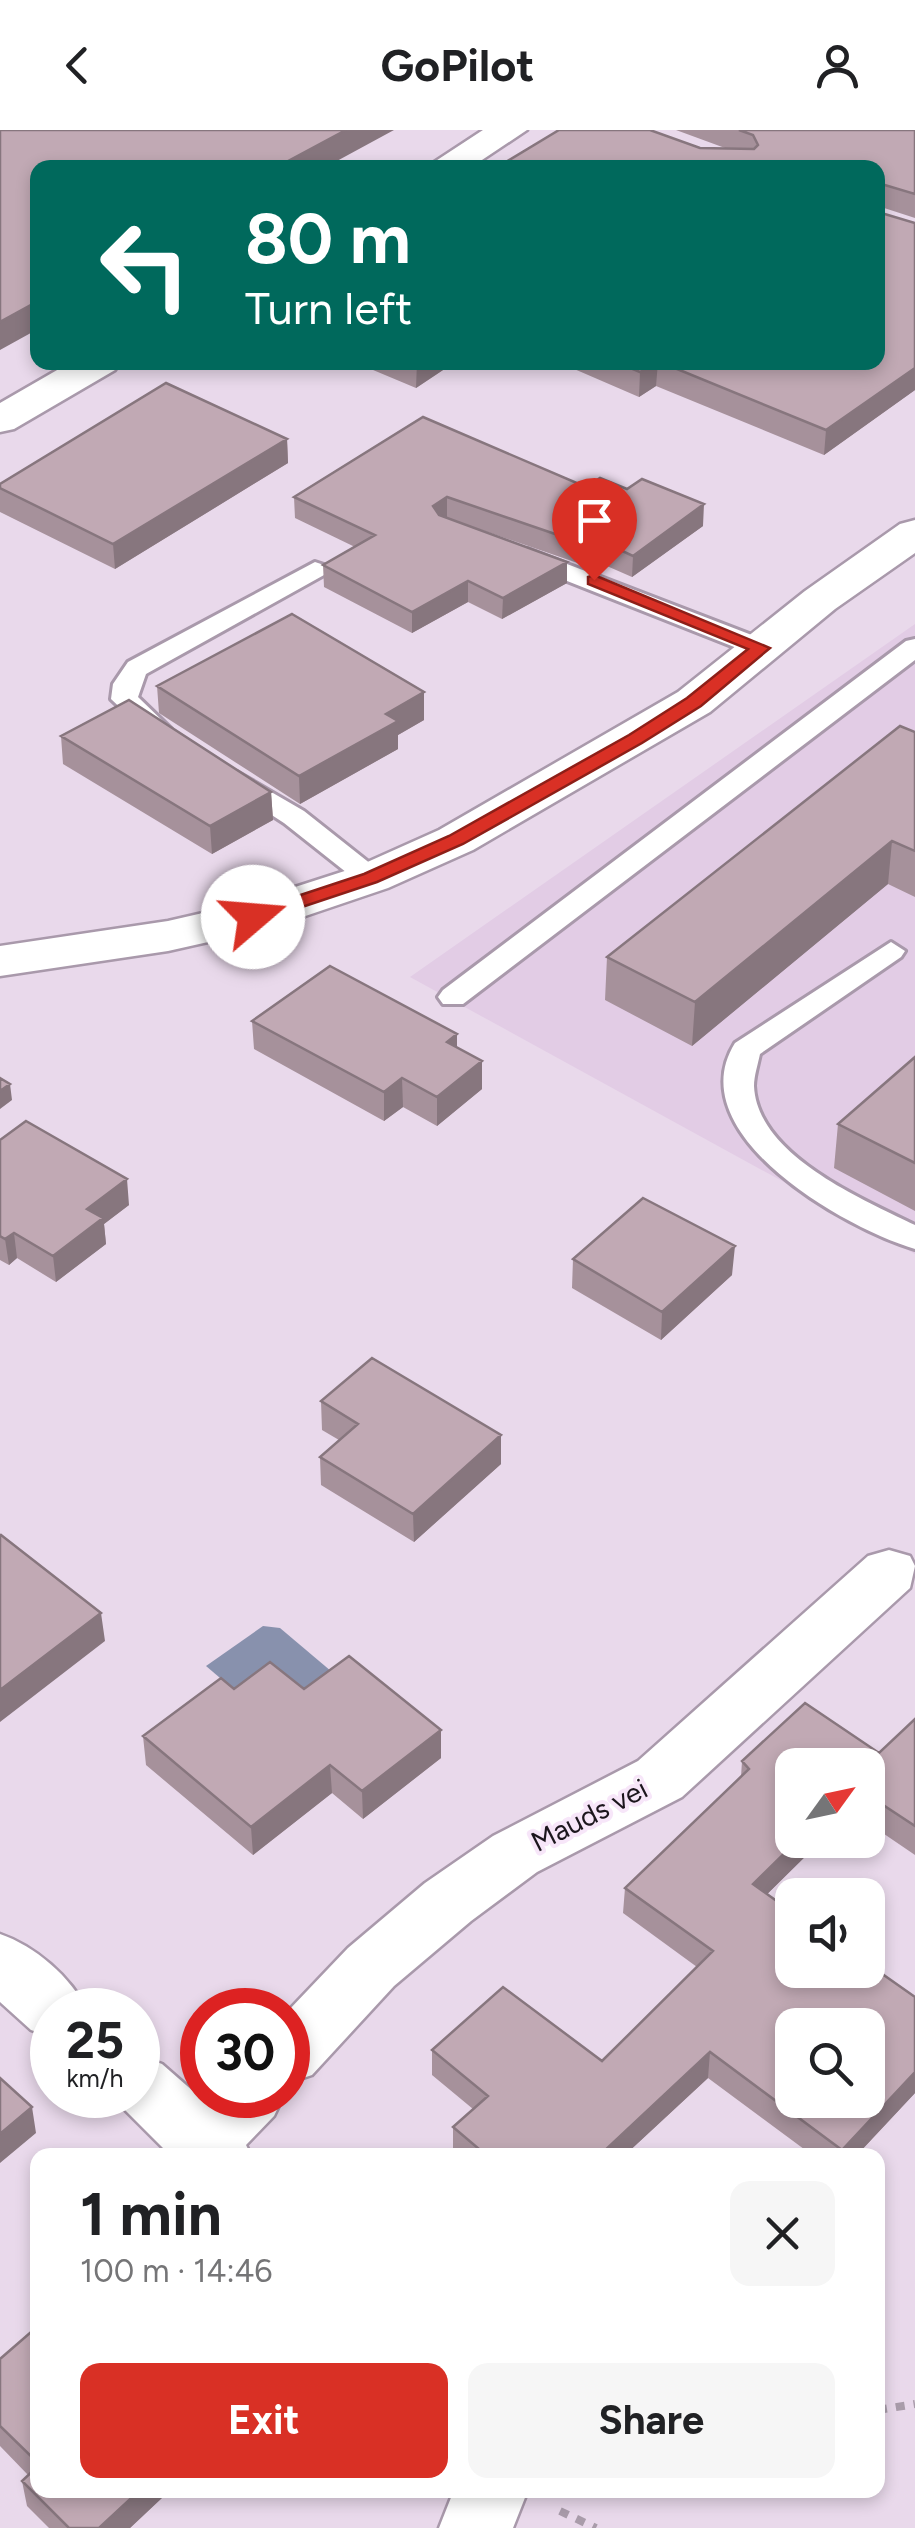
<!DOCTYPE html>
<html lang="en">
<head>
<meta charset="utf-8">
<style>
  :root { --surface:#fff; --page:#f6f6f6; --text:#202124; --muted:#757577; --accent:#d93025 }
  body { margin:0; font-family:Figtree,sans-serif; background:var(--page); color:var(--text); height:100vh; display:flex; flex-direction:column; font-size:38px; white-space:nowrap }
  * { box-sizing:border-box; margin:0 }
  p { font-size:32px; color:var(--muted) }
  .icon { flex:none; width:55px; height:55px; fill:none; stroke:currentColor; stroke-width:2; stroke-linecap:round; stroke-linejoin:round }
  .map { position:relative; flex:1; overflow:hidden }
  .details { position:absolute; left:30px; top:2018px; width:855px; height:350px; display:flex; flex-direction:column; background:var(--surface); border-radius:20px; box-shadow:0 5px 15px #0003 }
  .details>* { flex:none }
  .hud { position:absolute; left:30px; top:30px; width:855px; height:210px; border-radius:20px; box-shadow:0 5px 15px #0003; background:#00695c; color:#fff; overflow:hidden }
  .needle { width:65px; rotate:57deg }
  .buttons { position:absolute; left:775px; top:1618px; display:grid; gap:20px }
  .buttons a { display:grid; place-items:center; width:110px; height:110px; border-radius:20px; background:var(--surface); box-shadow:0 5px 15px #0003; font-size:50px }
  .speed { position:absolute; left:30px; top:1858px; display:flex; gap:20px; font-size:50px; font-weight:700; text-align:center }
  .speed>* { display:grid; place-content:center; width:130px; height:130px; border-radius:50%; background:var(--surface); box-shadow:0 5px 15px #0003; line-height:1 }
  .speed small { font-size:25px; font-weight:400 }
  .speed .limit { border:15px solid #d22; background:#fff; color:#111 }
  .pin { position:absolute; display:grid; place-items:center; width:85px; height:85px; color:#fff; margin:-102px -42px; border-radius:50% 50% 50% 0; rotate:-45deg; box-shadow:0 0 10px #0007 }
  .pin .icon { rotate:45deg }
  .me { position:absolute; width:110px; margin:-55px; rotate:72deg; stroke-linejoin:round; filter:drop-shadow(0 0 8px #0008) }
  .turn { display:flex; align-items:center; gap:35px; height:210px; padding:0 50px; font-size:45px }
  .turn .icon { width:130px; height:130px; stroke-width:2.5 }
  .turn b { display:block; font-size:70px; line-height:85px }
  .round { display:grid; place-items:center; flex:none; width:105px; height:105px; border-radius:20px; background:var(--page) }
  .head { display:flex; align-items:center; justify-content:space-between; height:170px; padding:0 50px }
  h1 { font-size:60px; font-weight:700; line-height:75px }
  .primary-button { display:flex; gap:20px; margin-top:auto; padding:20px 50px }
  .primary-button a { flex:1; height:115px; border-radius:20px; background:var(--accent); color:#fff; font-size:40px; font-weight:700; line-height:115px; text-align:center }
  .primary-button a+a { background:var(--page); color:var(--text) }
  header { display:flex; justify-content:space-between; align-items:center; height:130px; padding:0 50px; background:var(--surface); font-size:45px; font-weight:700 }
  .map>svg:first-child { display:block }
</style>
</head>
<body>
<header><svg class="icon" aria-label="back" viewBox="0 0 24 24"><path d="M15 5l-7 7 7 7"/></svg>GoPilot<svg class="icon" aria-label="person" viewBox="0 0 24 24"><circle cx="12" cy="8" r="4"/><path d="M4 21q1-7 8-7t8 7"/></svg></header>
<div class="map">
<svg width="915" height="2398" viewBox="0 0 915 2398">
  <rect width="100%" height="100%" fill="#e9d9eb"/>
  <path fill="#e2cce5" d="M 915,494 L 915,1124 L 410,847 Z"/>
  <path fill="#8891ad" d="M 263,1496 L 280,1498 L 338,1547 L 304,1572 L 240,1565 L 206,1536 Z"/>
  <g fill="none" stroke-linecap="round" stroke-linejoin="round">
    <g stroke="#a999ab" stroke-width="6">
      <path id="service" d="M 528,419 L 770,512 L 774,518 L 761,526 L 752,524 L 519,432 L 515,427 Z
        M 315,432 L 324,435 L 328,440 L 324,445 L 146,544 L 138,567 L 171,599 L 167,605 L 149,605 L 111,569 L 113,554 L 128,532 Z
        M 915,509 L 915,530 L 463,874 L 443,874 L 438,867 L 443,860 L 906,511 Z
        M 237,642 L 304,681 L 381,742 L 385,748 L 381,754 L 361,754 L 284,693 L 227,656 L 223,650 Z
        M 891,812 L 905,821 L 901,827 L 760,924 C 758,934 754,946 754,956 C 757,1025 862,1069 915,1095 L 915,1119 C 846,1099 678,1004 735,913 Z"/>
    </g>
    <g stroke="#a999ab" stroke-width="5">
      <path id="minor" d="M 483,0 L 527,0 L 470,38 L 425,38 Z
        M 71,232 L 120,232 L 115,240 L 14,299 L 0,302 L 0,273 Z
        M 915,390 L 915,423 L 835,479 L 710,582 L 473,720 L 388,758 L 270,798 L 168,821 L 0,846 L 0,816 L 168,791 L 242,774 L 354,738 L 439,700 L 678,562 L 805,461 L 900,394 Z
        M 889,1420 L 910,1426 L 915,1436 L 910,1458 L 682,1667 L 537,1742 L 471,1791 L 394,1856 L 312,1945 L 288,1953 L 288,1881 L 348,1818 L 425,1753 L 493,1706 L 638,1631 L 868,1426 Z
        M 0,1804 C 35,1816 71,1847 87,1880 L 52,1880 L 52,1907 L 31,1900 L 0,1872 Z
        M 138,1925 L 162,1934 L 202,1969 L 206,1965 L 284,1965 L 274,1986 L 246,2015 L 251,2025 L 170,2025 L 110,1965 L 138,1965 Z
        M 454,2360 L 528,2360 L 513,2398 L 439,2398 Z"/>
    </g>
    <path stroke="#a99caa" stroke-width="8" stroke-dasharray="9 9" stroke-linecap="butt" d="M 878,2280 L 915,2274
      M 560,2381 L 596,2398"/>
    <use href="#service" fill="#fff" fill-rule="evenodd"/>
    <use href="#minor" fill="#fff" fill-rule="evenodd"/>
  </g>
  <path fill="#a6919b" d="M 676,0 L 915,0 L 915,88 L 878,76 L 496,38 L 700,18 L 725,18 Z
    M 915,93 L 915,260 L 824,325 L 656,256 L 639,267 L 558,232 L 878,232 Z
    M 354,232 L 455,232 L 416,258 Z
    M 287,309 L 288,333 L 115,439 L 0,382 L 0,354 Z
    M 586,357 L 703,396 L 632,447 L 600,433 L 592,438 L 447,388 L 567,432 L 567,453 L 502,489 L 468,472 L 412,503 L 324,457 L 323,435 L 355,417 L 295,388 L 294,367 Z
    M 157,556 L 424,590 L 398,605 L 398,619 L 300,674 L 159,583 Z
    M 915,602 L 915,767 L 888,754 L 692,916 L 605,870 L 607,827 Z
    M 61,606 L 271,662 L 273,690 L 212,724 L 63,634 Z
    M 252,891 L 457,918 L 482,931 L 482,959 L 437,996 L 403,977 L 384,991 L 254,919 Z
    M 915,927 L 915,1081 L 834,1038 L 838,994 Z
    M 0,1010 L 129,1075 L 104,1094 L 106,1114 L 56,1152 L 17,1128 L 9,1135 L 0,1130 Z
    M 573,1129 L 732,1145 L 661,1210 L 572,1158 Z
    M 321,1271 L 501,1305 L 501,1334 L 414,1412 L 321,1355 L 320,1327 L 339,1310 L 322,1300 Z
    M 234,1559 L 304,1559 L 441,1628 L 363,1689 L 332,1663 L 253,1725 L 146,1635 L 143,1606 Z
    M 915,1589 L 915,1725 L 868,1693 L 868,1635 L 792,1710 L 822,1710 L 767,1764 L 915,1867 L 915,1963 L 857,2025 L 812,2025 L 708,1948 L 625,2025 L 456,2025 L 453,2022 L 453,1997 L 473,1979 L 432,1945 L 432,1920 L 602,1931 L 697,1837 L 623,1783 L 625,1758 L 741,1647 L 742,1631 L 879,1623 Z
    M 38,2196 L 38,2360 L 164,2360 L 164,2366 L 130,2398 L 49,2398 L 27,2376 L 22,2351 L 28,2345 L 0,2316 L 0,2229 Z"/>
  <path fill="#87767e" d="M 346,0 L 394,0 L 324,38 L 275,38 Z
    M 38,171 L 38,199 L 0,220 L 0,192 Z
    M 417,232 L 455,232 L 416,258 Z
    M 656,232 L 658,232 L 656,256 L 639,267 L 640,242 Z
    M 915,238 L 915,260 L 824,325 L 826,300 Z
    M 287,309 L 288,333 L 115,439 L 113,414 Z
    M 447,367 L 447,388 L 433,397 L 433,376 Z
    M 704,374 L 703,396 L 632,447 L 633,426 Z
    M 601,411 L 600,433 L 592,438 L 593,417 Z
    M 567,432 L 567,453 L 502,489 L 503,468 Z
    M 468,451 L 468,472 L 412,503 L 412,482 Z
    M 424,562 L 424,590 L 398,605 L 398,619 L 300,674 L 299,646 L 386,584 Z
    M 271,662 L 273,690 L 212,724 L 210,696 Z
    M 892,711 L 888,754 L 692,916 L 695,872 Z
    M 457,904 L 457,932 L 447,912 Z
    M 482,931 L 482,959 L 437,996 L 437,967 Z
    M 402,948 L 403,977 L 384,991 L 384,962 Z
    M 10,954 L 12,970 L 0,979 L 0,961 Z
    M 127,1049 L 129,1075 L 104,1094 L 106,1114 L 56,1152 L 53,1126 L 87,1079 Z
    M 14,1103 L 17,1128 L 9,1135 L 5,1109 Z
    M 735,1116 L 732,1145 L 661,1210 L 662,1182 Z
    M 501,1305 L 501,1334 L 414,1412 L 413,1384 Z
    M 101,1483 L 105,1511 L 0,1592 L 0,1560 Z
    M 441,1600 L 441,1628 L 363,1689 L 362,1661 Z
    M 330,1635 L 332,1663 L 253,1725 L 251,1697 Z
    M 798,1710 L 822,1710 L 751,1780 L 753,1754 Z
    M 710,1922 L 708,1948 L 625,2025 L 600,2025 Z
    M 915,1942 L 915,1963 L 857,2025 L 842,2025 L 842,2020 Z
    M 32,1977 L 36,2003 L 0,2033 L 0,2004 Z
    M 140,2360 L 164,2360 L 164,2366 L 130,2398 L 99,2398 Z"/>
  <path fill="#c1a9b4" stroke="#87767e" stroke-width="2.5" fill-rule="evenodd" d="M 0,0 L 346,0 L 275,38 L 38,38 L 38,171 L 0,192 Z
    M 559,0 L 650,0 L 700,18 L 754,19 L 758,15 L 753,5 L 739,0 L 915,0 L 915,64 L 878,53 L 878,69 L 878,38 L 496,38 Z
    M 878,82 L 915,93 L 915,238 L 826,300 L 660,232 L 878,232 Z
    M 616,232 L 656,232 L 640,242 Z
    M 166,253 L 287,309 L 113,414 L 0,358 L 0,354 Z
    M 423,287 L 586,357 L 600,348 L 627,359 L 642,349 L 704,374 L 633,426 L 601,411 L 593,417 L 447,367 L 433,376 L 439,385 L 567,432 L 503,468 L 468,451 L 412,482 L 323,435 L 375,405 L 294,367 Z
    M 292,484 L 424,562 L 386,584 L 398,591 L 299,646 L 157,556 Z
    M 129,570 L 271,662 L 210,696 L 61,606 Z
    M 900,596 L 915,602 L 915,721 L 892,711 L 695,872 L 607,827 Z
    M 330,836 L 457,904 L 447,912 L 482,931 L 437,967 L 402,948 L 384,962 L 252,891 Z
    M 915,927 L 915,1033 L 838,994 Z
    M 0,948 L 10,954 L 0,961 Z
    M 26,991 L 127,1049 L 87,1079 L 103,1088 L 53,1126 L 14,1103 L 5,1109 L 0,1106 L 0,1010 Z
    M 643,1068 L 735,1116 L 662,1182 L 573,1129 Z
    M 372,1228 L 501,1305 L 413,1384 L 320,1327 L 358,1294 L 321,1271 Z
    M 1,1405 L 101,1483 L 0,1560 L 0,1406 Z
    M 349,1526 L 441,1600 L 362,1661 L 330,1635 L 251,1697 L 143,1606 L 221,1548 L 234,1559 L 270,1532 L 304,1559 Z
    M 805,1573 L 879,1623 L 915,1589 L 915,1696 L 868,1665 L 868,1635 L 792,1635 L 792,1710 L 798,1710 L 753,1754 L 792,1782 L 792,1840 L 868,1840 L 868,1834 L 915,1867 L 915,1942 L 842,2020 L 710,1922 L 600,2025 L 486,2025 L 453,1997 L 488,1966 L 432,1920 L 503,1857 L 602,1931 L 713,1821 L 625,1758 L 749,1639 L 742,1631 ZM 792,1895 L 868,1895 L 868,1970 L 792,1970 Z
    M 0,1948 L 32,1977 L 0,2004 Z
    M 38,2196 L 38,2333 L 0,2296 L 0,2229 Z
    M 38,2336 L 38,2360 L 140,2360 L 99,2398 L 69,2398 L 22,2351 Z"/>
  <path fill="#d93025" stroke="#8d1f18" stroke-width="2.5" d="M 594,445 L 770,518 L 701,576 L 642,613 L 463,714 L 377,752 L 260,791 L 246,791 L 246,783 L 364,744 L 449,706 L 629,605 L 687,568 L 748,519 L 588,454 L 588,447 Z"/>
  <g text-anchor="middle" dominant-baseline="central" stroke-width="8" stroke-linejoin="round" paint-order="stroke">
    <g font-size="28" fill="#1c161d" stroke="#f7e6f9">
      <text transform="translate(589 1685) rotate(-27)">Mauds vei</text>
    </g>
  </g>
</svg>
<div class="buttons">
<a><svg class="needle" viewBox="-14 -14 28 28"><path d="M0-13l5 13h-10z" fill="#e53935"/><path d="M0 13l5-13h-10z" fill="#757577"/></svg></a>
<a><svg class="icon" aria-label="sound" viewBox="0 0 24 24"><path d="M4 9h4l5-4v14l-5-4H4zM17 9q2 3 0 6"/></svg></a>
<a><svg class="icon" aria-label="search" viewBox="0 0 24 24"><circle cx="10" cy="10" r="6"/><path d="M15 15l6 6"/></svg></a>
</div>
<div class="speed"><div>25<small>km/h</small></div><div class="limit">30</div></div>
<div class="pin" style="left:594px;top:450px;background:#d93025"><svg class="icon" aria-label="arrive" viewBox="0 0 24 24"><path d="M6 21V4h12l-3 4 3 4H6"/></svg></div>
<svg class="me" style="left:253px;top:787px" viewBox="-20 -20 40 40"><circle r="19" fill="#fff"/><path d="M0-13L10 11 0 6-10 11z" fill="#d93025"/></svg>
<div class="hud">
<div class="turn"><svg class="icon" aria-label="left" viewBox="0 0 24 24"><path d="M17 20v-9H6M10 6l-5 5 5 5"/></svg><div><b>80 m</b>Turn left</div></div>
</div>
<section class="details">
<div class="head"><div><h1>1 min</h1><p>100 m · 14:46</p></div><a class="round"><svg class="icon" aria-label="close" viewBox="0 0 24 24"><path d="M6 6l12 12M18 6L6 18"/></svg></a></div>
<div class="primary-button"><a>Exit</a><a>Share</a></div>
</section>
</div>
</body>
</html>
